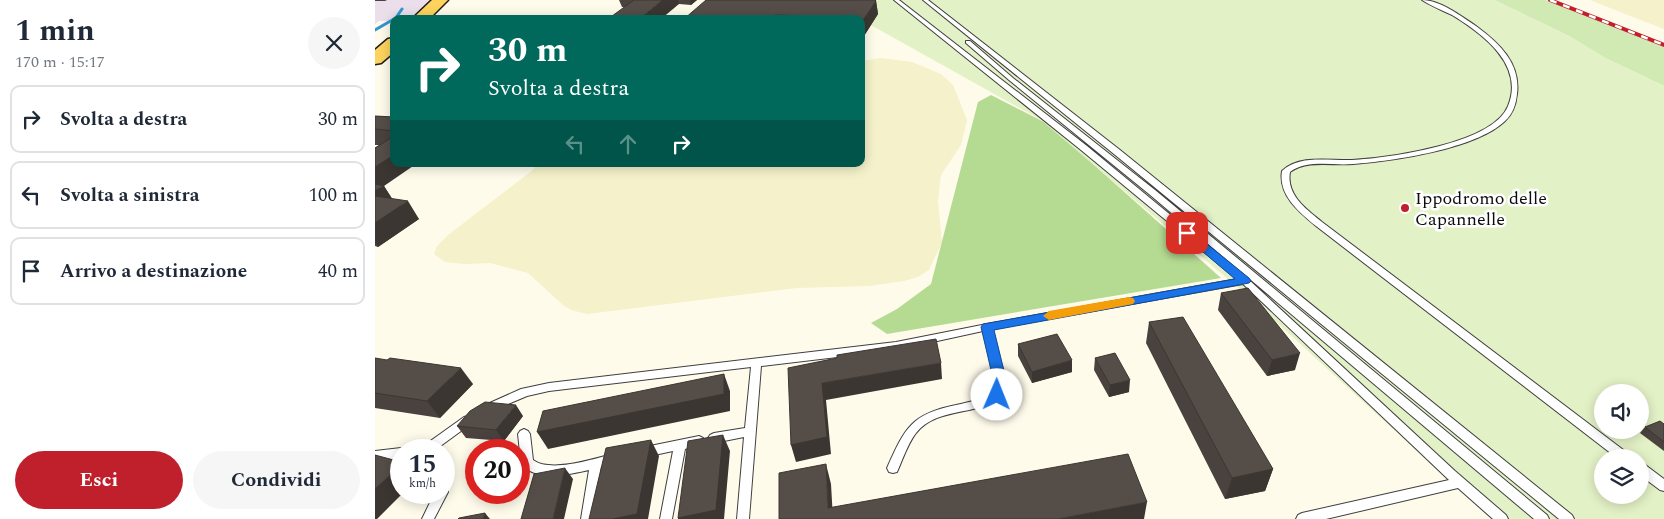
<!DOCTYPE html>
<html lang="it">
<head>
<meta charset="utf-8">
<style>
  :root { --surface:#fff; --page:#f6f6f7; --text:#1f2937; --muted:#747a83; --line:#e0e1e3; --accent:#c0202b }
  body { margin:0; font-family:Spectral,serif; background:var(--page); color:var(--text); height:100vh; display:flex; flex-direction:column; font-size:19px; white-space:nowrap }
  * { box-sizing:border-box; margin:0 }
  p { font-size:16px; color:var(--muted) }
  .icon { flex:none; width:28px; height:28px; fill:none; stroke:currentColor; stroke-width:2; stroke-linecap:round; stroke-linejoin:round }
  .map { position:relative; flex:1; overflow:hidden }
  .sheet { display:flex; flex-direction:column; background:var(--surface); width:375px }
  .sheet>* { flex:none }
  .banner { position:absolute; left:15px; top:15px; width:475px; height:152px; border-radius:10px; box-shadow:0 2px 12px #0003; background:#00695c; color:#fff; overflow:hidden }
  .fabs { position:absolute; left:1219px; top:384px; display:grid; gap:10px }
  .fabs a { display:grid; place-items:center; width:55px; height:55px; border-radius:50%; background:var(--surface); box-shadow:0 2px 12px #0003; font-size:25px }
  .speed { position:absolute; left:15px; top:439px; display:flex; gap:10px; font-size:25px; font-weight:700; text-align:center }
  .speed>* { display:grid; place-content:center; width:65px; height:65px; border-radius:50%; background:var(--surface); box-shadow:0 2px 12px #0003; line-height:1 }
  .speed small { font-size:12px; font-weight:400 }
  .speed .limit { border:8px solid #d22; background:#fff; color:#111 }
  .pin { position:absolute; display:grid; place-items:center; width:42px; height:42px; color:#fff; margin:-21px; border-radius:10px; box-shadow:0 2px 8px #0006 }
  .me { position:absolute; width:55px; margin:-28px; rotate:1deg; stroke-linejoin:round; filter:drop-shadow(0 0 4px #0008) }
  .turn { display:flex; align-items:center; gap:18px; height:105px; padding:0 15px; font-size:22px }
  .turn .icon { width:65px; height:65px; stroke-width:2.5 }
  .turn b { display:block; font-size:35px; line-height:42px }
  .lanes { display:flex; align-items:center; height:48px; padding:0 15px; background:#0003; justify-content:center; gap:25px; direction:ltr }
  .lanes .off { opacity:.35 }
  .round { display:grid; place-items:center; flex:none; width:52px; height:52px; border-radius:26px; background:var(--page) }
  .summary { display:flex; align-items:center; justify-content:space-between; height:85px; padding:0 15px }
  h1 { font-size:30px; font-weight:700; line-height:38px }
  .primary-button { display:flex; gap:10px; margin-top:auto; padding:10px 15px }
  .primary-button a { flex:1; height:58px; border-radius:30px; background:var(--accent); color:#fff; font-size:20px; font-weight:700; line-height:58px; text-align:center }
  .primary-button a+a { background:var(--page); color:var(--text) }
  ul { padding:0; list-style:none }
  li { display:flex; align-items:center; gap:15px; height:68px; margin:0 10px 8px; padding:0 5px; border:2px solid var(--line); border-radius:10px }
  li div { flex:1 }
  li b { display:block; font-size:19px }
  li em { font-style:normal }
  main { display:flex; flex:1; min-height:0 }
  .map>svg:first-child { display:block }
</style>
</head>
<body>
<main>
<section class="sheet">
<div class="summary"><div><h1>1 min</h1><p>170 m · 15:17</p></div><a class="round"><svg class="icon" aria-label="close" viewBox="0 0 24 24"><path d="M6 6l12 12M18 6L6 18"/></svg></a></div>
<ul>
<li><svg class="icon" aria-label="right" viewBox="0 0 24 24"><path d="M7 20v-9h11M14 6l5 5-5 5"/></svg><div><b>Svolta a destra</b></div><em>30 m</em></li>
<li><svg class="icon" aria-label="left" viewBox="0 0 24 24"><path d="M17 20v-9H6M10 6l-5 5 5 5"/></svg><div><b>Svolta a sinistra</b></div><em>100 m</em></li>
<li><svg class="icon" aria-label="arrive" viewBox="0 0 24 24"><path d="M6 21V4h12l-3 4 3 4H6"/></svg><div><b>Arrivo a destinazione</b></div><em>40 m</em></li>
</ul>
<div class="primary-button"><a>Esci</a><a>Condividi</a></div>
</section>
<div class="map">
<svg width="1289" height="519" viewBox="0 0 1289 519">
  <rect width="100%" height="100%" fill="#fffbeb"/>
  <path fill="#eadfeb" d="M 0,0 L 56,0 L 35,19 L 19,19 L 19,21 L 4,21 L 0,24 Z"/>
  <path fill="#f5f1ca" d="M 1215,0 L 1289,0 L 1289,29 L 1250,14 Z
    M 506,58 L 537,62 L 566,74 L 578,85 L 592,120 L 586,145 L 566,175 L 563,201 L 567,242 L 554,270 L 543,277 L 529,281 L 494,286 L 422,288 L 212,314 L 196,310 L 188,305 L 153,273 L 115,263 L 89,264 L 70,262 L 59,254 L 62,246 L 73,235 L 158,170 L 161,164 L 486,164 L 486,61 Z"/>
  <path fill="#d1eab4" d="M 1119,0 L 1171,0 L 1289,47 L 1289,86 L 1230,58 L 1194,36 Z"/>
  <path fill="#b5db92" d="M 616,95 L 673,124 L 846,278 L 512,334 L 496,323 L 522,309 L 556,284 L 603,102 Z"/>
  <path fill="#e3f1c6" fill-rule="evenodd" d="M 451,0 L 1119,0 L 1194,36 L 1230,58 L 1289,86 L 1289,519 L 1116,519 L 874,297 L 666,120 ZM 1228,392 L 1265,392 L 1265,430 L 1228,430 ZM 1228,458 L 1265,458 L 1265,495 L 1228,495 Z"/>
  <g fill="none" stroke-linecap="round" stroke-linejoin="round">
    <path stroke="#3295d1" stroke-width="3" d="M 20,19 L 27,9
      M 0,30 L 19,19"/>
    <g stroke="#3f3f3f" stroke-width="2">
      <path id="lane" d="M 519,0 L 524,0 L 712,146 L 873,279 L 1080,471 L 1131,515 L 1133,519 L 1118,519 L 1083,488 L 951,519 L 921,519 L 923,515 L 927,513 L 1074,480 L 868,284 L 617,329 L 631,383 L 626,398 C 600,416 562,407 541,433 C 532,445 528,459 522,472 L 518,473 L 514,472 L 512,468 C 530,428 536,414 581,405 C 594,402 607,400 617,393 L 621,383 L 608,331 L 521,350 L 386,366 L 374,519 L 362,519 L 369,437 L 339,443 L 335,441 L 333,438 L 335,435 L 339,433 L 370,428 L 376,367 L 174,391 L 152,396 L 112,413 L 108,412 L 107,409 L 108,406 L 146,389 L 174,383 L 521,342 L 612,324 L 862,279 L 706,150 Z
        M 548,0 L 553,0 L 745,150 L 1197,515 L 1199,519 L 1184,519 L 739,154 Z
        M 1047,0 C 1065,0 1086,16 1101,26 C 1124,43 1146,63 1142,94 C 1141,104 1138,114 1130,121 C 1101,149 1018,161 978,164 C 957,166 933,159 915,172 C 911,195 931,209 947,222 L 1255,455 L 1257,458 L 1242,458 L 941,226 C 924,212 903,195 907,171 C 924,154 955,161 977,160 C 1013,158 1118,144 1133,106 C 1150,65 1108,34 1077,15 C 1067,10 1056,6 1047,0 Z
        M 591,41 L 595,41 L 638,78 L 780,190 L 1172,515 L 1174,519 L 1159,519 L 774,194 L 634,80 L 591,43 Z
        M 93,416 L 97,417 L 99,420 L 97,423 L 60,450 L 45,450 L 47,447 L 89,417 Z
        M 149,429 L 153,431 L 155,434 L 158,460 C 176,473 218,459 238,454 L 242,456 L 244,459 L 242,462 L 226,467 L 218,519 L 206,519 L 214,470 C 196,474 157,483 146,462 L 143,434 L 145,431 Z
        M 324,436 L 328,438 L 330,441 L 328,444 L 310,449 L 297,519 L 285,519 L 298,451 L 270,457 L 266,455 L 264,452 L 266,449 L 270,447 Z
        M 26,448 L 30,450 L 26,450 L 26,458 L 0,461 L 0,451 Z
        M 1265,463 L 1269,464 L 1289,479 L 1289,491 L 1285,490 L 1265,475 Z
        M 69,487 L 71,488 L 73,492 L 59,519 L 47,519 L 60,492 L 69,492 Z"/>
    </g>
    <g stroke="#1d1d1d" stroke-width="3">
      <path id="primary" d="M 57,0 L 73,0 L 54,19 L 37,19 Z
        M 19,38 L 19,52 L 6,63 L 0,64 L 0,50 L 13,39 Z"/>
    </g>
    <use href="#lane" fill="#fff" fill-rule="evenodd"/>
    <use href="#primary" fill="#fdd35d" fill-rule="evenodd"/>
    <g stroke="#c0202b" stroke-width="4">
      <path id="rail" d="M 1175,0 L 1289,45"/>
    </g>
    <use href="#rail" stroke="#fff" stroke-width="2.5" stroke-dasharray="7" stroke-linecap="butt"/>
  </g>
  <path fill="#49423e" d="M 0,0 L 12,0 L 10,1 L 0,1 Z
    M 244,0 L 322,0 L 316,5 L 304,4 L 249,7 L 247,7 Z
    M 501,1 L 503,14 L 489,36 L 486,36 L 486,19 L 309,19 Z
    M 0,116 L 19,117 L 19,164 L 9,186 L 17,199 L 44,219 L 3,247 L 0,246 L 0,148 L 4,145 L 0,145 Z
    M 846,293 L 920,370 L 892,376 L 843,310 Z
    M 774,322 L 898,469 L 890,491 L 850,499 L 771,343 Z
    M 643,344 L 697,372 L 657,383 L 643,356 Z
    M 0,358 L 98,384 L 65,418 L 0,408 Z
    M 720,358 L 754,392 L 734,397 L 719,370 Z
    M 148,416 L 129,441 L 91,438 L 82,426 Z
    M 1289,424 L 1289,451 L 1265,433 L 1270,427 Z"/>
  <path fill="#3c3632" d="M 288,0 L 303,0 L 304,4 L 286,19 L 264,19 Z
    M 315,0 L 322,0 L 316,5 Z
    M 501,1 L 503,14 L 489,36 L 487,22 Z
    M 19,155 L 19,164 L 41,164 L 9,186 L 20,203 L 0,206 L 0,167 Z
    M 33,201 L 44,219 L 3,247 L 0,242 L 0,223 Z
    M 925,353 L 920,370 L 892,376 L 897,360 Z
    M 697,360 L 697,372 L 657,383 L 657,372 Z
    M 566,363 L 567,379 L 451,400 L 456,454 L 421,462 L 416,445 L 447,383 Z
    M 86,368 L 98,384 L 65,418 L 52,401 Z
    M 349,374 L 355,391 L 355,411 L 173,449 L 162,432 Z
    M 755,380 L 754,392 L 734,397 L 735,385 Z
    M 141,405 L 148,416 L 129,441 L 121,430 Z
    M 348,435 L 355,451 L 349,519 L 303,519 L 303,518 Z
    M 276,440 L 284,456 L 273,519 L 237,519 Z
    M 26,464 L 26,492 L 29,492 L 2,519 L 0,519 L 0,489 Z
    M 451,464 L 456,484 L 458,519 L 453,508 Z
    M 190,468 L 198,479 L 189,519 L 178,519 Z
    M 898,469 L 890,491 L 850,499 L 857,478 Z
    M 772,502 L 769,519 L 683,519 Z
    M 110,513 L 115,519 L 108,519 Z"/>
  <path fill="#554d48" stroke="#3c3632" d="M 259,0 L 288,0 L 264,19 L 233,19 Z
    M 331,0 L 500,0 L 501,1 L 487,22 L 486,22 L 486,19 L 435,19 L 437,16 L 400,15 L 397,19 L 309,19 Z
    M 0,116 L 19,117 L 19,131 L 0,129 Z
    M 19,136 L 19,155 L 0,167 L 0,148 Z
    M 0,184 L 9,186 L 0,191 Z
    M 0,196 L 33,201 L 0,223 Z
    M 873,288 L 925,353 L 897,360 L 846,293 Z
    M 808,317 L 898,469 L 857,478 L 774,322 Z
    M 682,334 L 697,360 L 657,372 L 643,344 Z
    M 561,339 L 566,363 L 447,383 L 452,437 L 416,445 L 413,368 L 462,358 L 462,355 Z
    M 740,353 L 755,380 L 735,385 L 720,358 Z
    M 0,358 L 12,360 L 15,358 L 86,368 L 52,401 L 0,393 Z
    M 349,374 L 349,394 L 162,432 L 168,411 Z
    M 110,402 L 141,405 L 121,430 L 82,426 L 95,411 Z
    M 1285,421 L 1289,424 L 1289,442 L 1270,427 Z
    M 348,435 L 341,510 L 303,518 L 313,441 Z
    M 276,440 L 262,514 L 237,519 L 214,519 L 231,448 Z
    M 753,454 L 772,502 L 683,519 L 404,519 L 404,473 L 451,464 L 453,508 Z
    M 0,455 L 26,462 L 26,464 L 0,489 Z
    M 190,468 L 178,519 L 146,519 L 159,474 Z
    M 110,513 L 108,519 L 83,519 L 84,518 Z"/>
  <path fill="#1a73e8" stroke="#114b97" d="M 812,230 L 816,231 L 874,278 L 876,281 L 874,283 L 619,330 L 632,383 L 627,398 L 622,400 L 617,398 L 615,395 L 619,383 L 606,327 L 608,324 L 860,279 L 808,235 L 807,233 L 808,231 Z"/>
  <path fill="#f59e0b" d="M 754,297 L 758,298 L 760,301 L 758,304 L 674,320 L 668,316 L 674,311 Z"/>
  <circle fill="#c0202b" stroke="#fff" stroke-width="2" cx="1030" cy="208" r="5"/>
  <g text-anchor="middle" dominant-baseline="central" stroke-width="5" stroke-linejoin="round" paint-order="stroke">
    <g font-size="18" fill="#0c0c0c" stroke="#fff" text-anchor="start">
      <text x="1040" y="198">Ippodromo delle<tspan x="1040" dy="21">Capannelle</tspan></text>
    </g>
  </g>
</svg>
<div class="fabs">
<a><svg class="icon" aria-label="sound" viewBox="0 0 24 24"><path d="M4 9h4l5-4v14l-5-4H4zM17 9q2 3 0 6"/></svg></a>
<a><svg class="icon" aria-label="layers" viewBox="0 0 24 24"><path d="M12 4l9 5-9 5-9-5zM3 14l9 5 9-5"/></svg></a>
</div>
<div class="speed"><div>15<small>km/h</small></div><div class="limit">20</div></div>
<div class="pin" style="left:812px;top:233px;background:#d93025"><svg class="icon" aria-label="arrive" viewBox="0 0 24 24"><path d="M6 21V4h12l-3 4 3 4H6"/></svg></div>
<svg class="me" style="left:622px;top:395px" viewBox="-20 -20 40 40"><circle r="19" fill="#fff"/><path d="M0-13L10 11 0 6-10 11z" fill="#1a73e8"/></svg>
<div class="banner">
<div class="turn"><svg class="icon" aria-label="right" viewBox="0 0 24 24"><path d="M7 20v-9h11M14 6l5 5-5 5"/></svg><div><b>30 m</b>Svolta a destra</div></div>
<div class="lanes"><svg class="icon off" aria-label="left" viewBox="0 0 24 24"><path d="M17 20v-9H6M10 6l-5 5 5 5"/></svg><svg class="icon off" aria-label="ahead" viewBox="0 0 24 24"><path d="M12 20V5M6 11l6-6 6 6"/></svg><svg class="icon" aria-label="right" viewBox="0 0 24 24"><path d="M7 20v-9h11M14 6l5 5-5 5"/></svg></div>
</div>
</div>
</main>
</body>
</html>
